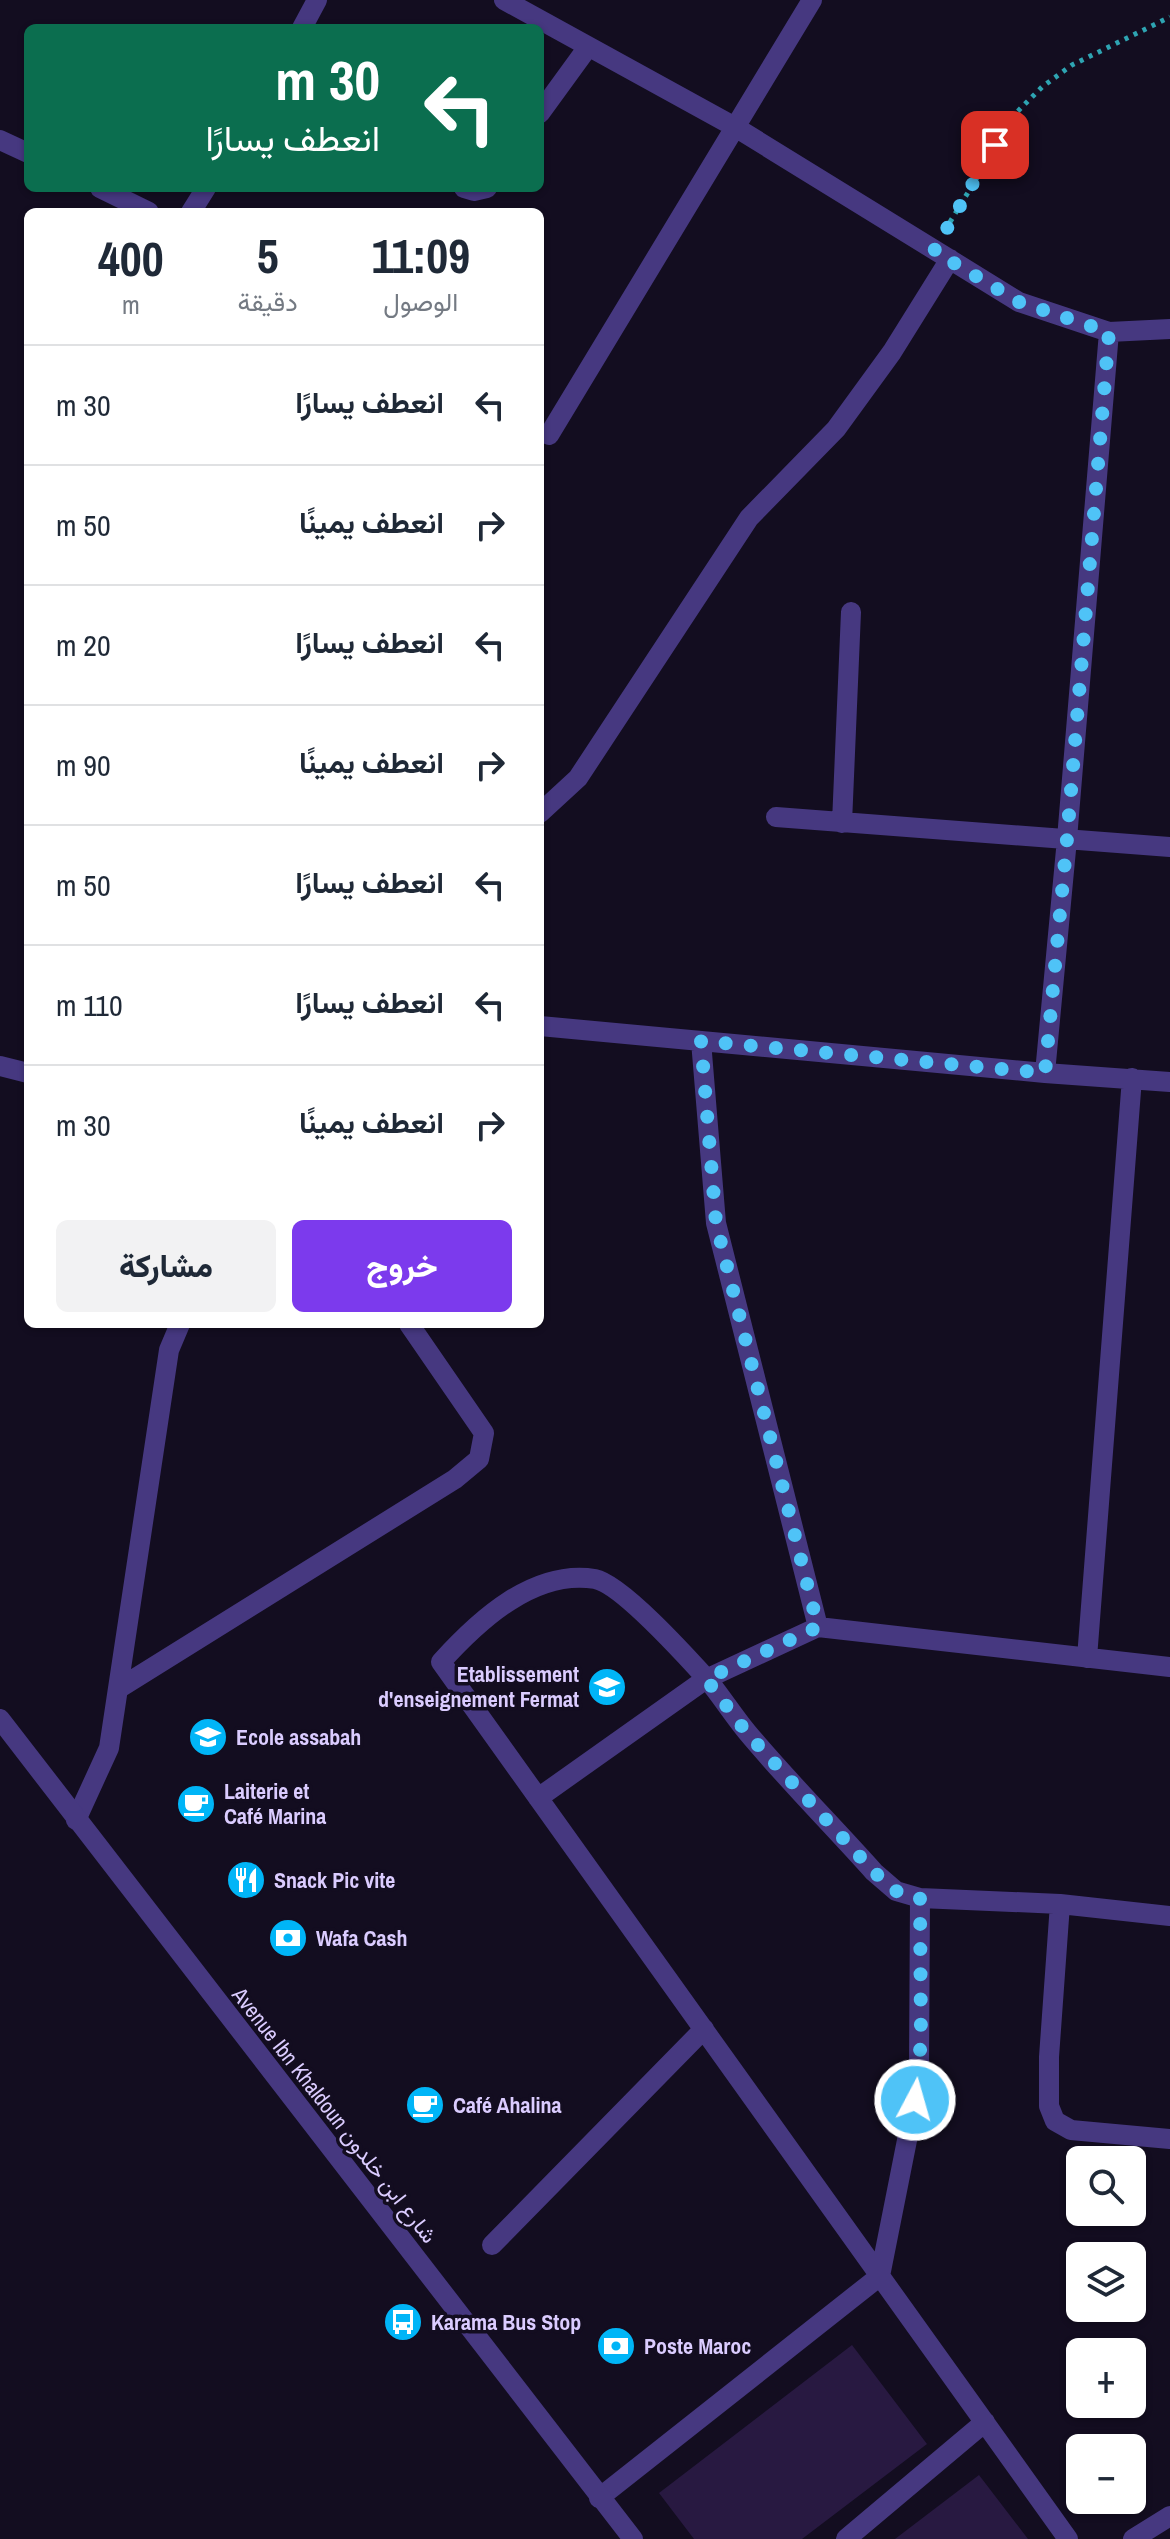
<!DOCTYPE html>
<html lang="ar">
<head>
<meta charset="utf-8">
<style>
  :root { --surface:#fff; --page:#f2f2f3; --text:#1f2937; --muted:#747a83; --line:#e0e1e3; --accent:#7c3aed }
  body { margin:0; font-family:"Archivo Narrow",Vazirmatn,sans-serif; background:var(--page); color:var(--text); direction:rtl; height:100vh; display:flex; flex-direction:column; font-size:30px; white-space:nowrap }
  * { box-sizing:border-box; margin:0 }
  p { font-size:26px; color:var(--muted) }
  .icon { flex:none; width:44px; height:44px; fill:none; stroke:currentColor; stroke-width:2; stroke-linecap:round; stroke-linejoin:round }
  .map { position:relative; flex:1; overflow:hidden; direction:ltr }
  .drawer { position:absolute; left:24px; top:208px; width:520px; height:1120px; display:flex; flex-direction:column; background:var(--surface); border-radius:12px; box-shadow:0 2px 6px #0004; direction:rtl }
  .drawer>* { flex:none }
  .guide { position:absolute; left:24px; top:24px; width:520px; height:168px; border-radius:12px; box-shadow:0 2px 6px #0004; direction:rtl; background:#0b6e4f; color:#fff; overflow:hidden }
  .controls { position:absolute; left:1066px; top:2146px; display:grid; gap:16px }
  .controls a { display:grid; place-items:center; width:80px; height:80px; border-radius:12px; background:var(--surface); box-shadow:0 2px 6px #0004; font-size:40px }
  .pin { position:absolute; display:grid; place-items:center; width:68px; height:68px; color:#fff; margin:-34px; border-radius:16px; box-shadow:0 4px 12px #0006 }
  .me { position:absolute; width:88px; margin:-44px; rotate:6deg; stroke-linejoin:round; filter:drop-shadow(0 0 6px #0008) }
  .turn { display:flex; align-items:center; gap:28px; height:168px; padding:0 32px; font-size:36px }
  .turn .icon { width:104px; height:104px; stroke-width:2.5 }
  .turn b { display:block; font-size:56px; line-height:68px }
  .eta { display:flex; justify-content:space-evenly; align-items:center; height:136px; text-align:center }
  .eta b { font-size:48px; font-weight:800; line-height:56px }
  .button { display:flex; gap:16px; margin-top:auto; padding:16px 32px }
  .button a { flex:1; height:92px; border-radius:12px; background:var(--accent); color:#fff; font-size:32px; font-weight:800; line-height:92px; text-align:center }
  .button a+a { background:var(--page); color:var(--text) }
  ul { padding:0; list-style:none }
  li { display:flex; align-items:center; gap:24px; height:120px; padding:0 32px; border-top:2px solid var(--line) }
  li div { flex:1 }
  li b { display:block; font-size:30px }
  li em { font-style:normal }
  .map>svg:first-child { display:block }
</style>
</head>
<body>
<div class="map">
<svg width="1170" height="2539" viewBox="0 0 1170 2539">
  <rect width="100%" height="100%" fill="#130d20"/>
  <path fill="#281941" d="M 852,2345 L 927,2444 L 802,2539 L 694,2539 L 659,2493 Z
    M 979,2475 L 1028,2539 L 895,2539 Z"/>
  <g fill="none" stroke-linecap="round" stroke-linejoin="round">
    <path stroke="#2ea4b2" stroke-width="5" stroke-dasharray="4 6" stroke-linecap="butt" d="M 950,222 L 1017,112 L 1042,87 L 1072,65 L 1170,17"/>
    <path stroke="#463880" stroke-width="20" d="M 504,0 L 735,127 L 1019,302 L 1109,332 L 1170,329
      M 302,28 L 317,0
      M 540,113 L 588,47
      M 0,140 L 28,153
      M 100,188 L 149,212
      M 464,188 L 474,191 L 487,188
      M 191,212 L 206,188
      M 549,435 L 812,0
      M 540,813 L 578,778 L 749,518 L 836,429 L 892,352 L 950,259
      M 776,817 L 1170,847
      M 842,823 L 851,612
      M 540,1026 L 1045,1073 L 1170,1082
      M 701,1041 L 716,1223 L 818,1627
      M 0,1066 L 28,1073
      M 1045,1073 L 1067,839 L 1109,332
      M 1087,1658 L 1132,1078
      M 118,1689 L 455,1479 L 479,1459 L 484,1433 L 409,1324
      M 538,1798 L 706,1679 L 818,1627 L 1170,1667
      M 76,1820 L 109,1748 L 169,1350 L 180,1324
      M 1060,1904 L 1049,2057 L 1049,2106 L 1055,2121 L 1071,2130 L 1170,2139
      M 492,2245 L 704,2029
      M 599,2498 L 880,2276 L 915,2100 L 919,2068 L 920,1898
      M 846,2539 L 985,2422
      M 1068,2539 L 441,1662 C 479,1620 534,1569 595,1579 C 621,1584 687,1657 707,1679 C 721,1696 733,1715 747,1732 C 787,1780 832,1825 874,1872 L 896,1891 L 920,1898 L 1060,1904 L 1170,1916
      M 1133,2539 L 1170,2516"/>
    <path stroke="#463880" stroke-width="20" d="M 0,1719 L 633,2539"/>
  </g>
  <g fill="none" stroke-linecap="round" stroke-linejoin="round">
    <path stroke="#4fc3f7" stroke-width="14" stroke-dasharray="0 25.2" d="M 915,2100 L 921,2041 L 920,1898 L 896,1891 L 874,1872 L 747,1733 L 706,1679 L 818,1627 L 716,1223 L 701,1041 L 1045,1073 L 1067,839 L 1109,332 L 1019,302 L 934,251 L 995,145"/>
  </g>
  <defs>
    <g id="school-disc" transform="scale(2)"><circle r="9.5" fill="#00b5f7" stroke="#130d20"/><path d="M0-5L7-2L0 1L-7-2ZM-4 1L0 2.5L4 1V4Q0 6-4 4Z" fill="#fff"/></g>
    <g id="cafe-disc" transform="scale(2)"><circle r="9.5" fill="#00b5f7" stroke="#130d20"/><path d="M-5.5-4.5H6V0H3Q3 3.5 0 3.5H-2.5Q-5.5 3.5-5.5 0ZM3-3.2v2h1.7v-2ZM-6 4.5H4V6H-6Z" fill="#fff"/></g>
    <g id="restaurant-disc" transform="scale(2)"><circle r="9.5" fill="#00b5f7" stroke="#130d20"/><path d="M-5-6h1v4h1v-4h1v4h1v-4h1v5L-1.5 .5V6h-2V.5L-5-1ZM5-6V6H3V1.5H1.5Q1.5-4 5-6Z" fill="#fff"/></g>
    <g id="bank-disc" transform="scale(2)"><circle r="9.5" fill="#00b5f7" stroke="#130d20"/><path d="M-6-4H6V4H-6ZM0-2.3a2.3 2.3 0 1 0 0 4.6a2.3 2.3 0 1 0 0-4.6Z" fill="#fff"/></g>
    <g id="bus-disc" transform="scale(2)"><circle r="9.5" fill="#00b5f7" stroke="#130d20"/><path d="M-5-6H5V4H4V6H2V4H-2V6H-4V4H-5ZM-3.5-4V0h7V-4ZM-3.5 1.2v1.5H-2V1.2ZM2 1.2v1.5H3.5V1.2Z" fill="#fff"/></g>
  </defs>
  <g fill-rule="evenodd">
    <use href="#school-disc" x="607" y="1687"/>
    <use href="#school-disc" x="208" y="1737"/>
    <use href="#cafe-disc" x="196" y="1804"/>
    <use href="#restaurant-disc" x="246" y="1880"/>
    <use href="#bank-disc" x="288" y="1938"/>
    <use href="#cafe-disc" x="425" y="2105"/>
    <use href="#bus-disc" x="403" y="2322"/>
    <use href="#bank-disc" x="616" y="2346"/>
  </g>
  <g text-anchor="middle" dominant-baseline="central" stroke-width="7" stroke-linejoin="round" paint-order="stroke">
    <g font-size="22" font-weight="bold" fill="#dbccff" stroke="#130d20" text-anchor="start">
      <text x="579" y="1674" text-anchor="end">Etablissement<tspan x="579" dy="25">d'enseignement Fermat</tspan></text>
      <text x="236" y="1737">Ecole assabah</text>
      <text x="224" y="1791">Laiterie et<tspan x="224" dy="25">Café Marina</tspan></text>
      <text x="274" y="1880">Snack Pic vite</text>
      <text x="316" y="1938">Wafa Cash</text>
      <text x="453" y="2105">Café Ahalina</text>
      <text x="431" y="2322">Karama Bus Stop</text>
      <text x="644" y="2346">Poste Maroc</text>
    </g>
    <g font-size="22" fill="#dbccff" stroke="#130d20">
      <text transform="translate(335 2115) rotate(52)">Avenue Ibn Khaldoun شارع ابن خلدون</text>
    </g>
  </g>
</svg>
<div class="controls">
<a><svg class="icon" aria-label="search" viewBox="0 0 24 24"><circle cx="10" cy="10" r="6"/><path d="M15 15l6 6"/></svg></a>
<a><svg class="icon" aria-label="layers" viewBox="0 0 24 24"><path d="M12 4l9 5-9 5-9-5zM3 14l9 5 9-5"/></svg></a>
<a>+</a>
<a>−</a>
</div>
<div class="pin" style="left:995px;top:145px;background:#d93025"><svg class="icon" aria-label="arrive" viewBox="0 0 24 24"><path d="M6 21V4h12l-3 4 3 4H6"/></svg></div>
<svg class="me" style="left:915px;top:2100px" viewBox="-20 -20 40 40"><circle r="17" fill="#4fc3f7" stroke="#fff" stroke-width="3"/><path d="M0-11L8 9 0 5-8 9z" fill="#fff"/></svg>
<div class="guide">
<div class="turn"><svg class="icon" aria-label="left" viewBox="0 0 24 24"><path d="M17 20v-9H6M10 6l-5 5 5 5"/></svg><div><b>30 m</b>انعطف يسارًا</div></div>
</div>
<section class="drawer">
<div class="eta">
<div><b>11:09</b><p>الوصول</p></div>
<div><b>5</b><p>دقيقة</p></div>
<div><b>400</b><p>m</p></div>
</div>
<ul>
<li><svg class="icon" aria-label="left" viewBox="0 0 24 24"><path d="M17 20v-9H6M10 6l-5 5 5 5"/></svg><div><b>انعطف يسارًا</b></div><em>30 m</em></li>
<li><svg class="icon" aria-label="right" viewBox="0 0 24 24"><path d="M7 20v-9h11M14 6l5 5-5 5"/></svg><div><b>انعطف يمينًا</b></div><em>50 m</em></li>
<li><svg class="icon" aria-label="left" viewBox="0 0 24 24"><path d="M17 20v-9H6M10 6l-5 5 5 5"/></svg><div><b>انعطف يسارًا</b></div><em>20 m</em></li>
<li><svg class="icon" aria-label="right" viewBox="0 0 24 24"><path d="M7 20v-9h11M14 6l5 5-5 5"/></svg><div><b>انعطف يمينًا</b></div><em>90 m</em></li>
<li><svg class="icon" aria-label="left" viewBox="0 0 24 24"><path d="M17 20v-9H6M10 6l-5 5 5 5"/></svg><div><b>انعطف يسارًا</b></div><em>50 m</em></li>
<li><svg class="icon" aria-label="left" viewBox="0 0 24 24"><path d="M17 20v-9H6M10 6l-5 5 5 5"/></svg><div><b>انعطف يسارًا</b></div><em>110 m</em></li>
<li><svg class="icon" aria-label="right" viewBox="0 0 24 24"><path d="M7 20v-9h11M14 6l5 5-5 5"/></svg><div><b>انعطف يمينًا</b></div><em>30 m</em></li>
</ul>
<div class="button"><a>خروج</a><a>مشاركة</a></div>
</section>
</div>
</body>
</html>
